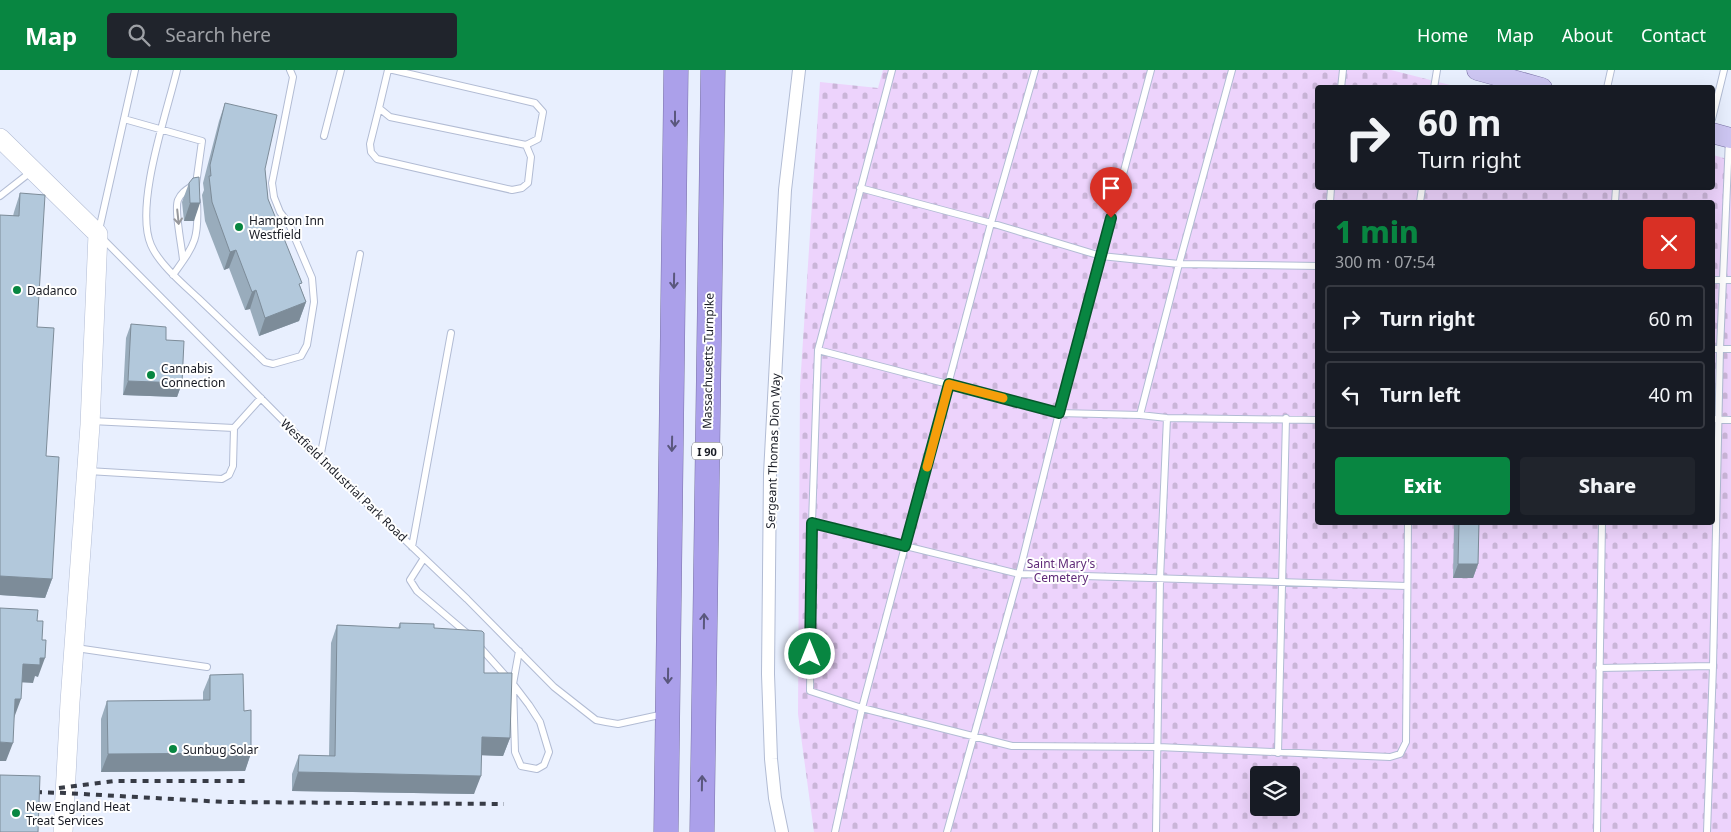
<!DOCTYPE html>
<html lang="en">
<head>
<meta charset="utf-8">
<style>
  :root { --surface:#171b24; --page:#20242c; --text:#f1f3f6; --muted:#9ea1a6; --line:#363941; --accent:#088641 }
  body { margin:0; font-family:"Noto Sans",sans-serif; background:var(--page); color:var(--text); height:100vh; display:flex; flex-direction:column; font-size:19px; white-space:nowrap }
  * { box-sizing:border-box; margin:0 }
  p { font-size:16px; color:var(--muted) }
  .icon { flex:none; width:28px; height:28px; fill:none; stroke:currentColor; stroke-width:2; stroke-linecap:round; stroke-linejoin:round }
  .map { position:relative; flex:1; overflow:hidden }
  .sheet { position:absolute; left:1315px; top:130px; width:400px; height:325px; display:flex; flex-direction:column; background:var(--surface); border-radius:5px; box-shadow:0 5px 20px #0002 }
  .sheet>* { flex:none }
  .top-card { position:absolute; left:1315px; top:15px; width:400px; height:105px; border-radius:5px; box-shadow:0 5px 20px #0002; background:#171b24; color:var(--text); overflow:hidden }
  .controls { position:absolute; left:1250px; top:696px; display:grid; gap:10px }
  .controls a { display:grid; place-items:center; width:50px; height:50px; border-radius:5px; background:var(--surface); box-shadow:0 5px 20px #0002; font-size:25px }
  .pin { position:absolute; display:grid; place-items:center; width:42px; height:42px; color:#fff; margin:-51px -21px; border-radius:50% 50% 50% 0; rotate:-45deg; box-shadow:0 0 5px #0007 }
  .pin .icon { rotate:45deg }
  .me { position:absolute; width:55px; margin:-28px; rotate:0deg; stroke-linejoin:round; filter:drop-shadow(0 0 4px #0008) }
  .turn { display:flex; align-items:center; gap:18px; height:105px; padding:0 20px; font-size:22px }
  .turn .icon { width:65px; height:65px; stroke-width:2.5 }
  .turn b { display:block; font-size:35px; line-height:42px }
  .round { display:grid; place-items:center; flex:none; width:52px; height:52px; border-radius:5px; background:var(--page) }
  .headline { display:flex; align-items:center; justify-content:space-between; height:85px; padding:0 20px }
  h1 { font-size:30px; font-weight:800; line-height:38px; color:var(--accent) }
  .primary-button { display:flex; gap:10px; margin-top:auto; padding:10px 20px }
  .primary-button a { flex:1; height:58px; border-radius:5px; background:var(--accent); color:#fff; font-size:20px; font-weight:800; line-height:58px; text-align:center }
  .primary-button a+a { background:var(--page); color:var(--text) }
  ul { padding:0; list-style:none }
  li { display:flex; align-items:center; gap:15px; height:68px; margin:0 10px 8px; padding:0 10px; border:2px solid var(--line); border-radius:5px }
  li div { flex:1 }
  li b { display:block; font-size:19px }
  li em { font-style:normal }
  header { display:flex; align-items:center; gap:30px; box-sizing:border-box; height:70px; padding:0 25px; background:var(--accent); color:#fff }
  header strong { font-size:24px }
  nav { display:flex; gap:28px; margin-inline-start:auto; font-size:18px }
  .search { width:350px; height:45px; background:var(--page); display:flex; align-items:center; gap:12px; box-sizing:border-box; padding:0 18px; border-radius:5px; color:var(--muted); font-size:19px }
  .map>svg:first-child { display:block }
</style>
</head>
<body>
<header>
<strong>Map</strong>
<div class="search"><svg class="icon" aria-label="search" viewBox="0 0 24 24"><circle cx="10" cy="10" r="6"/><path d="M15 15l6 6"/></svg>Search here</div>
<nav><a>Home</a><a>Map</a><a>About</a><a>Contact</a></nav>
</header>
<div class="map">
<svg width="1731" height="762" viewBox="0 0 1731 762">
  <defs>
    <pattern id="cemetery-stones" width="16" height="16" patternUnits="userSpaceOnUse" patternTransform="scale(1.25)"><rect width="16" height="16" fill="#edd3fc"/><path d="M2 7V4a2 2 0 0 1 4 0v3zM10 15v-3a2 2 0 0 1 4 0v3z" fill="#cab5d8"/></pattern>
  </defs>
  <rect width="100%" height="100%" fill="#e8effe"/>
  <path fill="url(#cemetery-stones)" fill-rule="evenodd" d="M 883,0 L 1391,0 L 1458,17 L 1318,18 L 1318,118 L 1712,118 L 1713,85 L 1731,90 L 1731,762 L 814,762 L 798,644 L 800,316 L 820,12 L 878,18 ZM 1318,132 L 1712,132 L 1712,452 L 1318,452 ZM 1259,705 L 1291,705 L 1291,738 L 1259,738 Z"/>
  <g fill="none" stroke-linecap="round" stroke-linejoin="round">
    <g stroke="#b2bcd4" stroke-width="8">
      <path id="lane" d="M 177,0 C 167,42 134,136 151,175 C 159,194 184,215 199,229 C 221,250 243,271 265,292 L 273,294 L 301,286 L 307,275 L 314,232 L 312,208 L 289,154 L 280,142 L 274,127 L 272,113 L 293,7 L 290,0
        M 388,0 L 379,38 L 390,47 L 526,75 L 538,69 L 543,42 L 535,33 L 393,0
        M 892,0 L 818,280 L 812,453 L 810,621 L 862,638 L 1012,676 L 1158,677 L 1390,687 L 1400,684 L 1406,672 L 1408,452
        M 1341,18 L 1343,0
        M 1434,18 L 1437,0
        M 1607,18 L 1611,0
        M 379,38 L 370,74 L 371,82 L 377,89 L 512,120 L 522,118 L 528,113 L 531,87 L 526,75
        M 124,49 L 202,71 L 196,114
        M 1712,49 L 1724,0
        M 324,66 L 341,0
        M 860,118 L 991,153 L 1101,186 L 1179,194 L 1318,196
        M 0,126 L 32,101
        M 1330,132 L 1331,118
        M 1420,132 L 1422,118
        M 1615,132 L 1616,118
        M 99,160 L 135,0
        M 102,168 L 339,407 L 467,529 L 554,617 L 596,650 L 606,652 L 618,654 L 664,644
        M 183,190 C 182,177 174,140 178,130 C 181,123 186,120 192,116
        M 173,205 C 195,174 199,170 197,131
        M 1712,210 L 1731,210
        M 1712,279 L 1731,279
        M 818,280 L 1059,343 L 1140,345 L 1167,348 L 1318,350
        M 1140,345 L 1179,194 L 1232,0
        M 1712,349 L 1731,350
        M 91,351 L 234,358
        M 320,388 L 360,184
        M 88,401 L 222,409 L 229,405 L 233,396 L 234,358 L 261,328
        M 812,453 L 1019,504 L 1407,516
        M 412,477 L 451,263
        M 424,488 L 410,510 L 417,521 L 469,565
        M 479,576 L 513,614 L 515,682 L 521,696 L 537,699 L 544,695 L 549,682 L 540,652 L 529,635 L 513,614 L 519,581
        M 76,578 L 207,597
        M 1599,598 L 1713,596
        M 1278,683 L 1286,348
        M 835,762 L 862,638 L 991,153 L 1035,0
        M 947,762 L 1019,504 L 1059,343 L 1151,0
        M 1156,762 L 1160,509 L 1167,348
        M 1597,762 L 1602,452
        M 1707,762 L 1713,596 L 1720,279 L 1729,69"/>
    </g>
    <g stroke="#b2bcd4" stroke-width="14">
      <path id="street" d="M 782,762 L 775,728 L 771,689 L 768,604 L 770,404 L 785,120 L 799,0"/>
    </g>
    <g stroke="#b2bcd4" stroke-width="20">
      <path id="secondary" d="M 0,68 L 98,164 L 90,355 L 70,632 L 63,762"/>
    </g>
    <g stroke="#7871a5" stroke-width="21">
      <path id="primary" d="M 1477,0 L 1542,18
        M 1712,63 L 1731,68"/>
    </g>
    <g stroke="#7871a5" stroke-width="25">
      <path id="highway" d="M 666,762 L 676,0
        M 702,762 L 713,0"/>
    </g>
    <use href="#lane" stroke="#fff" stroke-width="6"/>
    <use href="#street" stroke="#fff" stroke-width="12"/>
    <use href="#secondary" stroke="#fff" stroke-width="19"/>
    <use href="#primary" stroke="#cdc6f2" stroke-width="20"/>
    <use href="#highway" stroke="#aba0ea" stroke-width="24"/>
    <path stroke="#383c46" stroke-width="4" stroke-dasharray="6 6" stroke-linecap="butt" d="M 59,718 L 114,711 L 250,711
      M 0,721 L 65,723 L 225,732 L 504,734"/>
  </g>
  <path fill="#99acbc" d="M 225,33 L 265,99 L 268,129 L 306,232 L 299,251 L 259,266 L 250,239 L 245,240 L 229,198 L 224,200 L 205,151 L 202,125 L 204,120 L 203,113 L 219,51 Z
    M 189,113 L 194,151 L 184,151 L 182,132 Z
    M 20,123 L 37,257 L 46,386 L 52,509 L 45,528 L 0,525 L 0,145 L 13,146 L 14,142 Z
    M 131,254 L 166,270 L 182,313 L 177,327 L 123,325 L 126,268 Z
    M 1451,452 L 1479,452 L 1478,494 L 1473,508 L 1453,508 L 1454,454 L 1451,454 Z
    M 400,553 L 434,558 L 484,603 L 510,668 L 503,686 L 481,685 L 474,724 L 292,721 L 292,704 L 299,685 L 329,686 L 331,573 L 337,555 L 398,558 Z
    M 210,605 L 244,641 L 251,683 L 245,701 L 101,702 L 101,649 L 107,631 L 203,630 L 203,622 Z"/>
  <path fill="#7d8c99" d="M 190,133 L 200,133 L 194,151 L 184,151 Z
    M 236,180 L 229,198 L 224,200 L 230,182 Z
    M 256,220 L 250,239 L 245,240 L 252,222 Z
    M 306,232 L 299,251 L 259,266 L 265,248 Z
    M 128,311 L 182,313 L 177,327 L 123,325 Z
    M 1458,494 L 1478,494 L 1473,508 L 1453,508 Z
    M 0,506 L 52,509 L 45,528 L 0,525 Z
    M 40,588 L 45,588 L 38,607 L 35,606 L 33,613 L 16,612 L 23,594 Z
    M 15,629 L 21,629 L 14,648 Z
    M 482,667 L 510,668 L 503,686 L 475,685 Z
    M 0,672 L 13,673 L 6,691 L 0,691 Z
    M 251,683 L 245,701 L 101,702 L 108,684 Z
    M 298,702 L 481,706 L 474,724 L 292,721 Z"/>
  <path fill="#b2c8db" stroke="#7d8c99" d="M 225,33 L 277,45 L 265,99 L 268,129 L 302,213 L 299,214 L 306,232 L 265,248 L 256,220 L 252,222 L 236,180 L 230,182 L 212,132 L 209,106 L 211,106 L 210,95 Z
    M 199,107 L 200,133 L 190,133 L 189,113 L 193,108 Z
    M 20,123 L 45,125 L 37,257 L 54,258 L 46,386 L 59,387 L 52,509 L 0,506 L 0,145 L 19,146 Z
    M 131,254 L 166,257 L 166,270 L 184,271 L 182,313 L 128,311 Z
    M 1459,452 L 1479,452 L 1478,494 L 1458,494 Z
    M 0,538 L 38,540 L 37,551 L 43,551 L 42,570 L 46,570 L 45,588 L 40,588 L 40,595 L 23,594 L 21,629 L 15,629 L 13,673 L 0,672 Z
    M 400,553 L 434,554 L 434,558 L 482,561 L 484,563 L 484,603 L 512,603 L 510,668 L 482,667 L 481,706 L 298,702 L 299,685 L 335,686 L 337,555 L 400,558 Z
    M 243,604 L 244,641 L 251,640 L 251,683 L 108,684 L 107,631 L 210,630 L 210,605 Z
    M 0,705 L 40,706 L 38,762 L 0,762 Z"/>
  <defs><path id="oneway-shaft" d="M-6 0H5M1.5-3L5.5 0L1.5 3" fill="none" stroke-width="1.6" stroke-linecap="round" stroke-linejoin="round" transform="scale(1.25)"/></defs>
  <g stroke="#5a577d">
    <use href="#oneway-shaft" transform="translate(675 49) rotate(90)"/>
    <use href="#oneway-shaft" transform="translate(674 211) rotate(91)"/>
    <use href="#oneway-shaft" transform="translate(672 374) rotate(91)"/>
    <use href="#oneway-shaft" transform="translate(704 551) rotate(-89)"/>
    <use href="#oneway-shaft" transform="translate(668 606) rotate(91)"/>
    <use href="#oneway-shaft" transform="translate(702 713) rotate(-89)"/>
  </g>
  <use stroke="#97989c" href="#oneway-shaft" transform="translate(178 147) rotate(84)"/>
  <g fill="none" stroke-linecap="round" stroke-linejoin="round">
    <g stroke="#05572a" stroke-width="12">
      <path id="route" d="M 810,584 L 812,453 L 905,476 L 949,314 L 1059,343 L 1111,148"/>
    </g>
    <use href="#route" stroke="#088641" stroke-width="9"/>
    <path stroke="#f59e0b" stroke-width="9" d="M 927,397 L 949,314 L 1003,328"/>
  </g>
  <g fill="#088641" stroke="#fff" stroke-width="2">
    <circle cx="239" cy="157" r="5"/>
    <circle cx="17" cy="220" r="5"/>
    <circle cx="151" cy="305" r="5"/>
    <circle cx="173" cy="679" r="5"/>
    <circle cx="16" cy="743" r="5"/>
  </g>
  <g text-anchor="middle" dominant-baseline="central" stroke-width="4" stroke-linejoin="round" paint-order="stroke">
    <rect fill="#fff" stroke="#5d5f66" stroke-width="1" x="692" y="372.5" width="30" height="17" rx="4"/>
    <g font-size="11" font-weight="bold" fill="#181b24">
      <text x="707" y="381">I 90</text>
    </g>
    <g font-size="12" fill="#181b24" stroke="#fff" text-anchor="start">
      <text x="249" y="150">Hampton Inn<tspan x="249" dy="14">Westfield</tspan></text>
      <text x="27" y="220">Dadanco</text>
      <text x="161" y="298">Cannabis<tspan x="161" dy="14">Connection</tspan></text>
      <text x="183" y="679">Sunbug Solar</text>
      <text x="26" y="736">New England Heat<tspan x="26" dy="14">Treat Services</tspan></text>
    </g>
    <g font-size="12" fill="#181b24" stroke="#fff">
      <text transform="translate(708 291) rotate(-89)">Massachusetts Turnpike</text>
      <text transform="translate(773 381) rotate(-88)">Sergeant Thomas Dion Way</text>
      <text transform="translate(344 410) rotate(44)">Westfield Industrial Park Road</text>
    </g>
    <g font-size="12" fill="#5f2a78" stroke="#fff">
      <text x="1061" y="493">Saint Mary's<tspan x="1061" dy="14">Cemetery</tspan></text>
    </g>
  </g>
</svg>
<div class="controls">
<a><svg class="icon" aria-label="layers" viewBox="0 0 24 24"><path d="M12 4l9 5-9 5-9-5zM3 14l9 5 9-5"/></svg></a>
</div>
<div class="pin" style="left:1111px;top:148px;background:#d93025"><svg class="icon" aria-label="arrive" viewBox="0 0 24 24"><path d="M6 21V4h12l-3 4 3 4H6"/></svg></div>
<svg class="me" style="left:810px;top:584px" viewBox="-20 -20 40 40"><circle r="17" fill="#088641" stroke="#fff" stroke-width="3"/><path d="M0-11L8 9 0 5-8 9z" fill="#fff"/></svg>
<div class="top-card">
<div class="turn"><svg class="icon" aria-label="right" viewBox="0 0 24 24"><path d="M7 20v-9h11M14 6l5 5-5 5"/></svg><div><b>60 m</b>Turn right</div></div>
</div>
<section class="sheet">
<div class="headline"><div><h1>1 min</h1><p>300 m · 07:54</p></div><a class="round" style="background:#d93025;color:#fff"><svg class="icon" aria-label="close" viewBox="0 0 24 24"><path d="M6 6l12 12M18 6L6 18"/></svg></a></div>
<ul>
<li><svg class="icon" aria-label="right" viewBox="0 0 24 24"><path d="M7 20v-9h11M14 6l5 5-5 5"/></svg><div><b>Turn right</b></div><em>60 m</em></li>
<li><svg class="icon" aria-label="left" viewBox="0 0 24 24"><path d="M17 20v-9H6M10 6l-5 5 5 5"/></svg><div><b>Turn left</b></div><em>40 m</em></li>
</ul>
<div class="primary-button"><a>Exit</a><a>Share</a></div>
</section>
</div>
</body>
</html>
